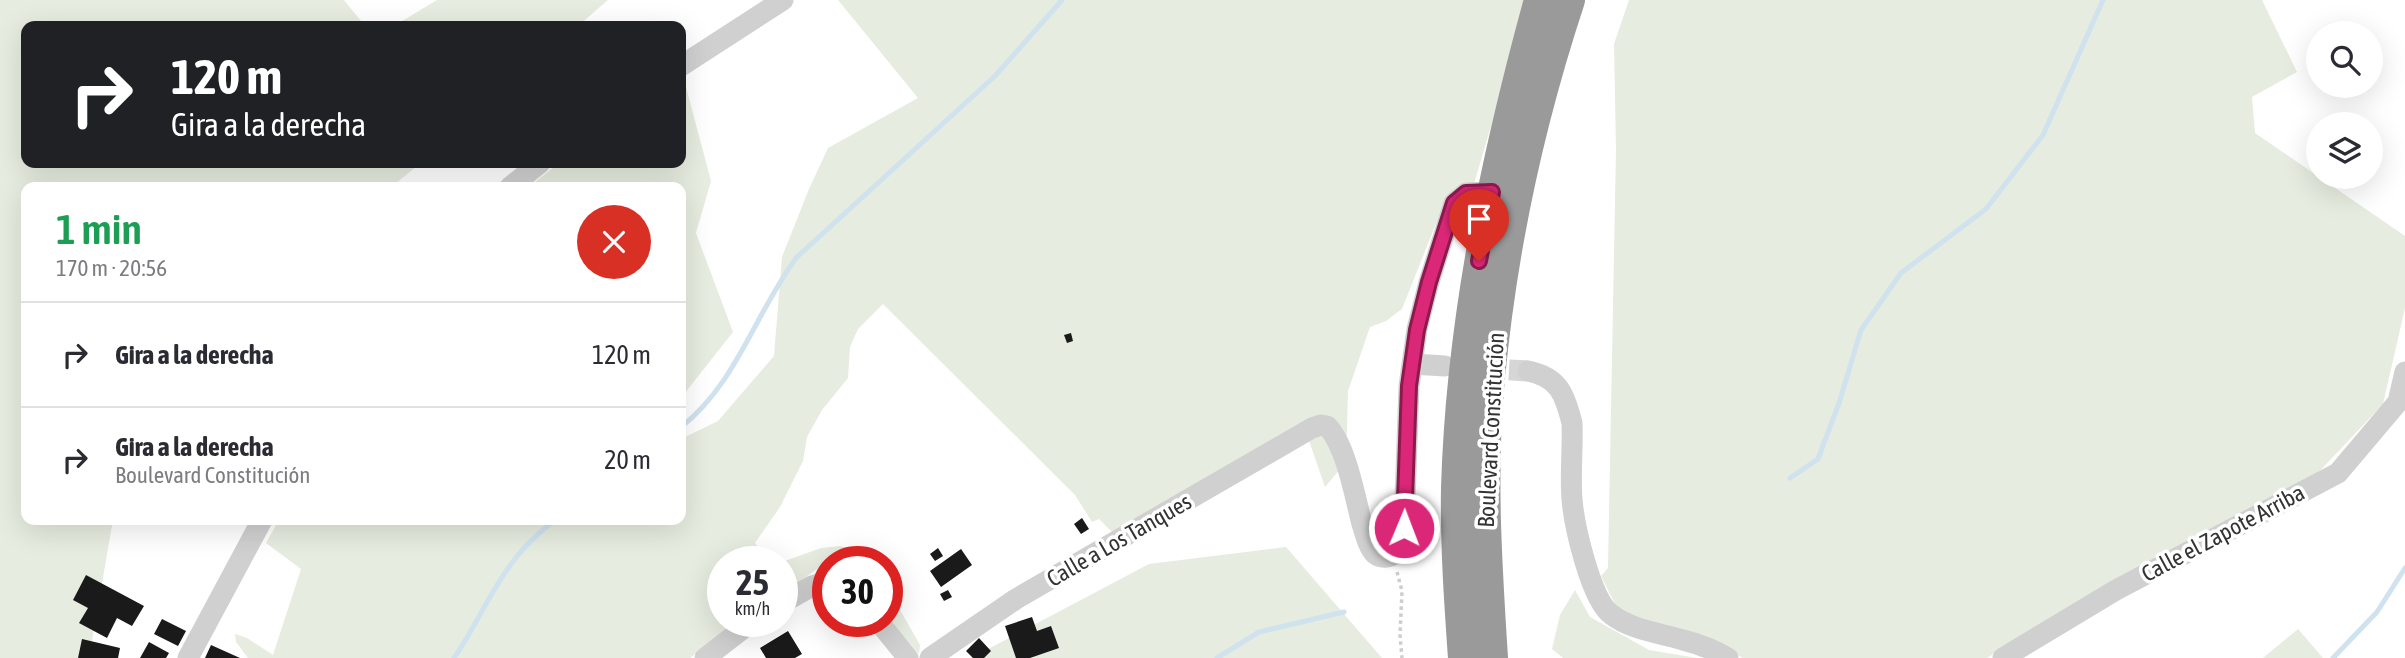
<!DOCTYPE html>
<html lang="es">
<head>
<meta charset="utf-8">
<style>
  :root { --surface:#fff; --page:#f2f2f3; --text:#2b2b33; --muted:#7c7c81; --line:#e1e1e2 }
  body { margin:0; font-family:"Asap Condensed",sans-serif; background:var(--page); color:var(--text); height:100vh; display:flex; flex-direction:column; font-size:26px; white-space:nowrap }
  * { box-sizing:border-box; margin:0 }
  p { font-size:23px; color:var(--muted) }
  .icon { flex:none; width:38px; height:38px; fill:none; stroke:currentColor; stroke-width:2; stroke-linecap:round; stroke-linejoin:round }
  .map { position:relative; flex:1; overflow:hidden }
  .drawer { position:absolute; left:21px; top:182px; width:665px; height:343px; display:flex; flex-direction:column; background:var(--surface); border-radius:14px; box-shadow:0 7px 28px #0002 }
  .drawer>* { flex:none }
  .banner { position:absolute; left:21px; top:21px; width:665px; height:147px; border-radius:14px; box-shadow:0 7px 28px #0002; background:#202124; color:#fff; overflow:hidden }
  .controls { position:absolute; left:2306px; top:21px; display:grid; gap:14px }
  .controls a { display:grid; place-items:center; width:77px; height:77px; border-radius:50%; background:var(--surface); box-shadow:0 7px 28px #0002; font-size:35px }
  .speed { position:absolute; left:707px; top:546px; display:flex; gap:14px; font-size:35px; font-weight:700; text-align:center }
  .speed>* { display:grid; place-content:center; width:91px; height:91px; border-radius:50%; background:var(--surface); box-shadow:0 7px 28px #0002; line-height:1 }
  .speed small { font-size:18px; font-weight:400 }
  .speed .limit { border:10px solid #d22; background:#fff; color:#111 }
  .pin { position:absolute; display:grid; place-items:center; width:60px; height:60px; color:#fff; margin:-72px -30px; border-radius:50% 50% 50% 0; rotate:-45deg; box-shadow:0 0 7px #0007 }
  .pin .icon { rotate:45deg }
  .me { position:absolute; width:77px; margin:-38px; rotate:1deg; stroke-linejoin:round; filter:drop-shadow(0 0 5px #0008) }
  .turn { display:flex; align-items:center; gap:24px; height:147px; padding:0 35px; font-size:32px }
  .turn .icon { width:91px; height:91px; stroke-width:2.5 }
  .turn b { display:block; font-size:49px; line-height:60px }
  .round { display:grid; place-items:center; flex:none; width:74px; height:74px; border-radius:37px; background:var(--page) }
  .head { display:flex; align-items:center; justify-content:space-between; height:119px; padding:0 35px }
  h1 { font-size:42px; font-weight:600; line-height:52px; color:#1e9e55 }
  ul { padding:0; list-style:none }
  li { display:flex; align-items:center; gap:21px; height:105px; padding:0 35px; border-top:2px solid var(--line) }
  li div { flex:1 }
  li b { display:block; font-size:26px }
  li em { font-style:normal }
  .map>svg:first-child { display:block }
</style>
</head>
<body>
<div class="map">
<svg width="2405" height="658" viewBox="0 0 2405 658">
  <rect width="100%" height="100%" fill="#fff"/>
  <path fill="#e6ecdf" d="M 0,0 L 344,0 L 365,26 L 26,26 L 26,163 L 421,163 L 391,187 L 26,187 L 26,520 L 113,520 L 89,658 L 0,658 Z
    M 437,0 L 608,0 L 578,26 L 394,26 Z
    M 838,0 L 1528,0 L 1469,201 L 1441,211 L 1402,309 L 1386,321 L 1370,327 L 1348,391 L 1346,462 L 1325,487 L 1304,426 L 1114,534 L 1099,519 L 1092,522 L 1075,495 L 883,304 L 858,329 L 850,347 L 848,378 L 822,410 L 807,437 L 803,461 L 780,507 L 755,543 L 769,562 L 723,562 L 723,621 L 741,621 L 690,658 L 248,658 L 236,642 L 235,634 L 247,638 L 273,655 L 301,569 L 266,543 L 279,520 L 681,520 L 681,439 L 718,421 L 774,356 L 782,257 L 809,189 L 828,148 L 918,98 Z
    M 1629,0 L 2262,0 L 2297,72 L 2252,97 L 2255,133 L 2405,236 L 2405,308 L 2383,404 L 2316,475 L 2023,636 L 1987,658 L 1743,658 L 1711,641 L 1620,614 L 1601,576 L 1608,568 L 1616,150 L 1614,44 Z
    M 681,68 L 711,181 L 696,233 L 733,332 L 681,398 L 681,187 L 529,187 L 559,163 L 681,163 Z
    M 840,546 L 856,550 L 867,562 L 841,562 L 836,556 L 782,593 L 782,562 L 821,548 Z
    M 1286,547 L 1382,658 L 971,658 L 1149,564 Z
    M 887,587 L 920,645 L 919,654 L 887,617 Z
    M 1575,590 L 1590,617 L 1649,650 L 1697,658 L 1563,658 L 1552,649 L 1560,615 Z
    M 2298,629 L 2323,658 L 2263,658 Z"/>
  <g fill="none" stroke-linecap="round" stroke-linejoin="round">
    <path stroke="#cfe2ee" stroke-width="5" d="M 681,427 C 737,383 755,313 797,257 L 995,76 L 1062,0
      M 1790,478 L 1818,459 L 1839,403 L 1861,330 L 1901,273 L 1986,209 L 2043,135 L 2103,0
      M 454,658 C 474,629 488,596 509,567 C 521,549 538,533 555,520
      M 1217,658 L 1259,632 L 1344,612
      M 2333,658 L 2377,612 L 2405,568"/>
  </g>
  <path fill="#1a1a1a" d="M 1071,333 L 1073,341 L 1067,343 L 1064,335 Z
    M 1082,518 L 1089,529 L 1081,534 L 1074,524 Z
    M 938,548 L 943,556 L 935,561 L 930,554 Z
    M 961,549 L 972,565 L 941,587 L 930,571 Z
    M 86,575 L 144,606 L 132,626 L 117,618 L 107,638 L 79,623 L 88,608 L 73,600 Z
    M 948,590 L 952,597 L 944,601 L 940,594 Z
    M 1032,617 L 1037,631 L 1051,626 L 1059,648 L 1030,658 L 1016,658 L 1005,626 Z
    M 162,619 L 186,631 L 178,646 L 154,634 Z
    M 788,631 L 802,654 L 795,658 L 766,658 L 760,648 Z
    M 979,638 L 991,651 L 984,658 L 973,658 L 966,651 Z
    M 82,639 L 120,648 L 118,658 L 78,658 Z
    M 149,642 L 169,653 L 166,658 L 140,658 Z
    M 211,645 L 240,658 L 205,658 Z"/>
  <g fill="none" stroke-linecap="round" stroke-linejoin="round">
    <path stroke="#d6d6d6" stroke-width="21" stroke-dasharray="21 10" stroke-linecap="butt" d="M 1478,368 L 1528,371"/>
    <path stroke="#cdcdcd" stroke-width="3.5" stroke-dasharray="3.5 3.5" stroke-linecap="butt" d="M 1397,572 L 1402,591 L 1400,635 L 1402,658"/>
    <path stroke="#d0d0d0" stroke-width="21" d="M 681,66 L 783,0
      M 510,187 L 540,163
      M 1412,364 L 1445,366
      M 1528,371 C 1559,377 1565,395 1572,423 C 1573,449 1570,474 1572,499 C 1574,525 1591,601 1612,615 C 1632,630 1660,633 1683,640 C 1699,644 1714,650 1728,658
      M 782,603 L 812,586 L 828,582
      M 878,621 L 908,658
      M 188,658 L 262,520
      M 705,658 L 753,621
      M 930,658 L 1016,599 L 1312,428 L 1321,425 L 1327,426 C 1346,445 1355,497 1362,524 C 1365,533 1368,547 1375,554 C 1381,559 1390,558 1396,553 C 1403,547 1403,538 1404,528 L 1409,386 L 1417,329 L 1429,282 L 1454,203 L 1466,193 L 1492,192
      M 2003,658 L 2116,590 L 2338,473 L 2398,402 L 2405,372"/>
    <path stroke="#9a9a9a" stroke-width="32" d="M 1464,658 C 1460,601 1456,544 1457,488 C 1462,321 1496,160 1540,0
      M 1492,658 C 1486,565 1480,470 1489,378 C 1501,250 1529,121 1569,0"/>
  </g>
  <g fill="none" stroke-linecap="round" stroke-linejoin="round">
    <g stroke="#8e194d" stroke-width="18">
      <path id="route" d="M 1404,528 L 1409,386 L 1417,330 L 1429,282 L 1454,203 L 1466,193 L 1492,192 L 1479,261"/>
    </g>
    <use href="#route" stroke="#db2777" stroke-width="12"/>
  </g>
  <g text-anchor="middle" dominant-baseline="central" stroke-width="7" stroke-linejoin="round" paint-order="stroke">
    <g font-size="23" fill="#333" stroke="#fff">
      <text transform="translate(1491 430) rotate(-87)">Boulevard Constitución</text>
      <text transform="translate(2223 533) rotate(-28)">Calle el Zapote Arriba</text>
      <text transform="translate(1119 540) rotate(-30)">Calle a Los Tanques</text>
    </g>
  </g>
</svg>
<div class="controls">
<a><svg class="icon" aria-label="search" viewBox="0 0 24 24"><circle cx="10" cy="10" r="6"/><path d="M15 15l6 6"/></svg></a>
<a><svg class="icon" aria-label="layers" viewBox="0 0 24 24"><path d="M12 4l9 5-9 5-9-5zM3 14l9 5 9-5"/></svg></a>
</div>
<div class="speed"><div>25<small>km/h</small></div><div class="limit">30</div></div>
<div class="pin" style="left:1479px;top:261px;background:#d93025"><svg class="icon" aria-label="arrive" viewBox="0 0 24 24"><path d="M6 21V4h12l-3 4 3 4H6"/></svg></div>
<svg class="me" style="left:1404px;top:528px" viewBox="-20 -20 40 40"><circle r="17" fill="#db2777" stroke="#fff" stroke-width="3"/><path d="M0-11L8 9 0 5-8 9z" fill="#fff"/></svg>
<div class="banner">
<div class="turn"><svg class="icon" aria-label="right" viewBox="0 0 24 24"><path d="M7 20v-9h11M14 6l5 5-5 5"/></svg><div><b>120 m</b>Gira a la derecha</div></div>
</div>
<section class="drawer">
<div class="head"><div><h1>1 min</h1><p>170 m · 20:56</p></div><a class="round" style="background:#d93025;color:#fff"><svg class="icon" aria-label="close" viewBox="0 0 24 24"><path d="M6 6l12 12M18 6L6 18"/></svg></a></div>
<ul>
<li><svg class="icon" aria-label="right" viewBox="0 0 24 24"><path d="M7 20v-9h11M14 6l5 5-5 5"/></svg><div><b>Gira a la derecha</b></div><em>120 m</em></li>
<li><svg class="icon" aria-label="right" viewBox="0 0 24 24"><path d="M7 20v-9h11M14 6l5 5-5 5"/></svg><div><b>Gira a la derecha</b><p>Boulevard Constitución</p></div><em>20 m</em></li>
</ul>
</section>
</div>
</body>
</html>
